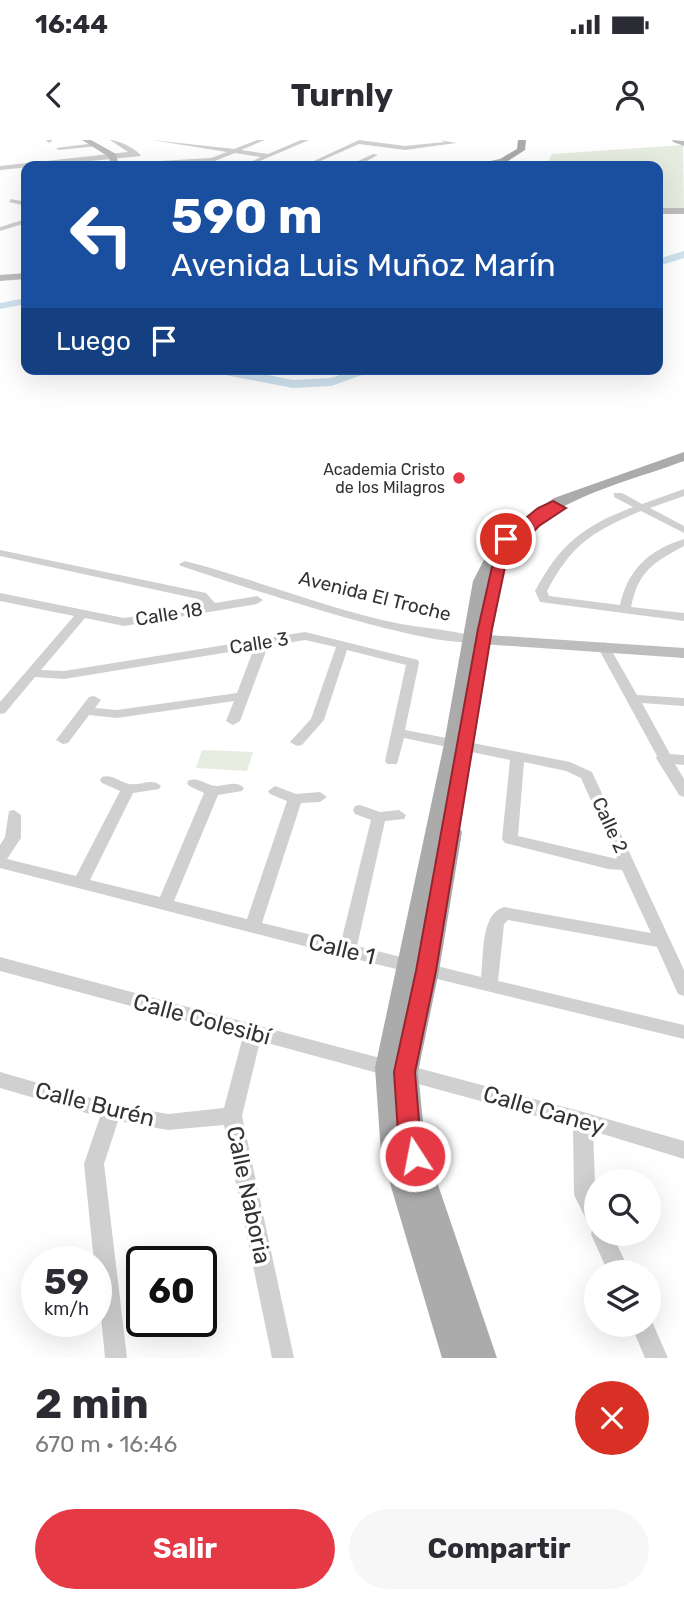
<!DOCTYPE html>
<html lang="es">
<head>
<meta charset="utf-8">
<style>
  :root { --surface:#fff; --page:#f7f7f7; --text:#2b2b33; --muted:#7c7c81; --accent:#e63946 }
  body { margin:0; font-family:Rubik,sans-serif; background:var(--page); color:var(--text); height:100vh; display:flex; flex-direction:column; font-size:26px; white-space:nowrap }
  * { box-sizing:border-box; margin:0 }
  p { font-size:23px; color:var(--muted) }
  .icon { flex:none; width:38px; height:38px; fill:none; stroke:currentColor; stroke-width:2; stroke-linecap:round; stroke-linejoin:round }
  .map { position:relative; height:1218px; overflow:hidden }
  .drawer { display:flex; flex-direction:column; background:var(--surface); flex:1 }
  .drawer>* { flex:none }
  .guide { position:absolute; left:21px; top:21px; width:642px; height:214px; border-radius:14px; box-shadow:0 7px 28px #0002; background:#1a4fa0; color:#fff; overflow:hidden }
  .tools { position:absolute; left:584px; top:1029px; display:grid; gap:14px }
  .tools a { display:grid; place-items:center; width:77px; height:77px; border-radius:50%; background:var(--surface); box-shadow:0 7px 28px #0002; font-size:35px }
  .speed { position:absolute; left:21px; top:1106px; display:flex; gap:14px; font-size:35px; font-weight:700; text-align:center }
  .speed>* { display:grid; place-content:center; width:91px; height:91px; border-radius:50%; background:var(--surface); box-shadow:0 7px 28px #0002; line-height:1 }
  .speed small { font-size:18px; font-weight:400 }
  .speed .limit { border:4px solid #111; border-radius:10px; background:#fff; color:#111 }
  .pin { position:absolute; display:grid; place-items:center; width:60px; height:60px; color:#fff; margin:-30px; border:4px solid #fff; border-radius:50%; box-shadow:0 2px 7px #0007 }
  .me { position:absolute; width:77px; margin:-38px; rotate:349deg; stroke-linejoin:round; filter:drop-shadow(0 0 5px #0008) }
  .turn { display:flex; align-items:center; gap:24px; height:147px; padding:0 35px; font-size:32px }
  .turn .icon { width:91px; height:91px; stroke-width:2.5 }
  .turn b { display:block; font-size:49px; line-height:60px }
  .then { display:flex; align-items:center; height:66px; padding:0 35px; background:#0003; gap:14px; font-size:26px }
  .round { display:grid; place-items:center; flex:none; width:74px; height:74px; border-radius:37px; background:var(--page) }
  .summary { display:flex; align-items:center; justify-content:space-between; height:119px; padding:0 35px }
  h1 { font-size:42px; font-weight:700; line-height:52px }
  .cta { display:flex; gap:14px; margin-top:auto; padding:14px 35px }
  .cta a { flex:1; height:80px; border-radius:42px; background:var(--accent); color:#fff; font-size:28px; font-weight:700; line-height:80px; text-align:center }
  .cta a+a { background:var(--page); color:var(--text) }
  .status { display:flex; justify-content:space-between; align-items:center; height:49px; padding:0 35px; background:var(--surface); direction:ltr }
  .status svg { height:19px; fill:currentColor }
  header { display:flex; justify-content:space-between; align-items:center; height:91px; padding:0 35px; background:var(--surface); font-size:32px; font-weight:700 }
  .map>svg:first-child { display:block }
</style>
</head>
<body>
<div class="status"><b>16:44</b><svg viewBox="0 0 49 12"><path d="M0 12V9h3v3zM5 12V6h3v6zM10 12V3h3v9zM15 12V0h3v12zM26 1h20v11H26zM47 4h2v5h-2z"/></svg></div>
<header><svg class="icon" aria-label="back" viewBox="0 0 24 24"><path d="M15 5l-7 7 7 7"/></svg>Turnly<svg class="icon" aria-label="person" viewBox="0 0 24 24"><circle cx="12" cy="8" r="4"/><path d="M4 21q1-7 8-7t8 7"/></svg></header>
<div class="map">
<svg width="684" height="1218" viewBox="0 0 684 1218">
  <rect width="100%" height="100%" fill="#fff"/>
  <path fill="#e6ecdf" d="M 683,5 L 684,68 L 658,68 L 658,26 L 546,26 L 552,14 Z
    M 202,610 L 253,612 L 247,631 L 196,628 Z"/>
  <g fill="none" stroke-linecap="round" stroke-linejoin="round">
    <path fill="#cfe2ee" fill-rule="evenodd" d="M 684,111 L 684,118 L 658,126 L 658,119 Z
      M 26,158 L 26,164 L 0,169 L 0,163 Z
      M 209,229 L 237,229 L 293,240 L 330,238 L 359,229 L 379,229 L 331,246 L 293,248 L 215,233 Z"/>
    <path fill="#d0d0d0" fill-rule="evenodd" d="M 46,0 L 52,0 L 52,1 L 49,3 Z
      M 110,0 C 119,0 138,10 141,16 L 0,30 L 0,26 L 128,12 Z
      M 152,0 L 234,9 L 257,0 L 265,0 L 241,10 L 268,14 L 301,0 L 309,0 L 248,26 L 241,26 L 261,17 L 235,13 L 212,22 L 140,25 L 142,22 L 211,18 L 227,12 Z
      M 359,0 L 405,6 L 445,2 L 440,0 L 456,3 L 405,10 L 359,4 L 316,23 L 352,24 L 373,14 L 378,15 L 357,26 L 303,26 Z
      M 96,3 L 98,6 L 59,10 L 56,8 Z
      M 11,59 L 26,62 L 26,66 L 9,62 Z
      M 26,79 L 26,83 L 0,91 L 0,87 Z
      M 684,349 L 684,356 L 650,368 L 684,386 L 684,393 L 641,371 L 636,373 C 590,393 571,406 547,451 L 549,456 L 620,465 C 628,429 649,410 684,399 L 684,406 C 653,423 639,430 631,467 L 684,473 L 684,481 L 540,462 L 535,451 C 561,403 582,387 633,367 L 614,357 L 614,353 L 622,353 L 642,364 Z
      M 0,410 L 206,453 L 215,463 L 257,456 L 263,460 L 257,464 L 124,486 L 85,478 L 41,530 L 64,531 L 305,492 L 418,520 L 419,523 L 405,590 L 570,622 L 592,632 L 684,830 L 684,856 L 678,854 L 657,807 L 508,780 L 504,784 L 498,841 L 684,885 L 684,899 L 347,817 L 0,728 L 0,705 L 5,697 L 9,671 L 14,670 L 21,675 L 21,698 L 7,719 L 76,736 L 120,651 L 102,643 L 100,640 L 102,637 C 113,634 119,642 129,644 C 141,646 152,637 161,646 L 159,649 L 133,653 L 90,740 L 160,757 L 204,653 L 189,646 L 187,643 L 189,640 C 200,637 207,646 217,646 C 227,646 236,640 244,648 L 242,651 L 218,655 L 174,761 L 247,779 L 287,661 L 270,654 L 268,651 L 275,646 L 296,654 L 320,652 L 327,657 L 320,662 L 301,663 L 262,783 L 341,802 L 371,680 L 355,674 L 353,670 L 355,666 L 360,665 L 380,672 L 399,670 L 406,675 L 404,679 L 385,681 L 357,806 L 481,837 C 484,817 480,774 504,767 L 651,793 L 622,730 L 608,729 L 505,703 L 502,699 L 510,620 L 404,598 L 397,624 L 387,624 L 385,621 L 406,525 L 347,510 L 324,580 L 302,605 L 297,606 L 290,602 L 311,579 L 336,507 L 305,500 L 268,506 L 240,581 L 233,585 L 226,581 L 234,561 L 117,578 L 89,575 L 68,603 L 63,604 L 56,600 L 89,557 L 94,556 L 101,560 L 95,568 L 117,570 L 237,553 L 254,508 L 64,539 L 35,537 L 5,573 L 0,574 L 0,562 L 74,476 L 0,461 L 0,453 L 124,478 L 204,465 L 198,459 L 0,416 ZM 524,622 L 566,631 L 581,638 L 617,719 L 518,696 Z
      M 185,421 C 258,440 327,469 401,484 C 417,487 470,492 479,499 C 455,519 221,439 181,426 L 179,424 Z
      M 603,502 L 609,506 L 637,555 L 684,558 L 684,566 L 642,563 L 670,614 L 684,615 L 684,625 L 675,624 L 684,639 L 684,657 L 679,655 L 656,618 L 657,616 L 597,506 Z
      M 0,817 L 583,972 L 684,1001 L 684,1019 L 593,991 L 597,1094 L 612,1094 L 630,1132 L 608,1132 L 591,1094 L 592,1091 L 574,1055 L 573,986 L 260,901 L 242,976 L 294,1218 L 272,1218 L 224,985 L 168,990 L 118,981 L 104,1024 L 127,1218 L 105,1218 L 96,1122 L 94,1122 L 84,1024 L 100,977 L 0,948 L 0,932 L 111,964 L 168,974 L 224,968 L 243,896 L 0,831 Z
      M 650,1177 L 668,1218 L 645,1218 L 631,1185 L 649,1185 Z"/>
    <path fill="#bdbdbd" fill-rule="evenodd" d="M 82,0 L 91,0 L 116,14 L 119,26 L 111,26 L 109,17 Z
      M 672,0 L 684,1 L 684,6 L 673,2 Z
      M 658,68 L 684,68 L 684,74 L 658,74 Z
      M 26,133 L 26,139 L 0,141 L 0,135 Z
      M 473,494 L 684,508 L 684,518 L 467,503 L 464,499 L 467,495 Z"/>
    <path fill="#ababab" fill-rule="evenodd" d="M 518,0 L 526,0 L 525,10 L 505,23 L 466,26 L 500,19 L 517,9 Z
      M 684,312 L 684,321 C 611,348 525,363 491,441 L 449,685 L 459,687 L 462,692 L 439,831 L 418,932 L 424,992 L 436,1039 L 497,1218 L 442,1218 L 381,1013 L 375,928 L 444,604 L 473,441 L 487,414 L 507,390 L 554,358 Z"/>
  </g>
  <path fill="#e63946" stroke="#96252e" stroke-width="2" d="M 553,361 L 566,368 L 539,386 L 513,413 L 505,427 L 492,489 L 436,831 L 415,932 L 420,992 L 426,1016 L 423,1023 L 415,1025 L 407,1023 L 398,992 L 394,932 L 416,831 L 478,489 L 492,427 L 510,402 L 500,399 L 538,368 Z"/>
  <circle fill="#e63946" stroke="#fff" stroke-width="2.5" cx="459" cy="338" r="7"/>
  <g text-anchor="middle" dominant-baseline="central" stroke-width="7" stroke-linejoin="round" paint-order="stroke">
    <g font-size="16" fill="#333" stroke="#fff" text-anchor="end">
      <text x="445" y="329">Academia Cristo<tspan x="445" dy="18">de los Milagros</tspan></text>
    </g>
    <g font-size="19" fill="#333" stroke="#fff">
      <text transform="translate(375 456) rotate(14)">Avenida El Troche</text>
      <text transform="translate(169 474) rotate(-9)">Calle 18</text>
      <text transform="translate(259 503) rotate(-9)">Calle 3</text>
      <text transform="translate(610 685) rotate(65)">Calle 2</text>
    </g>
    <g font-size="23" fill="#333" stroke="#fff">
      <text transform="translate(342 809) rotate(14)">Calle 1</text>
      <text transform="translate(202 879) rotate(15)">Calle Colesibí</text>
      <text transform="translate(95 964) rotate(14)">Calle Burén</text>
      <text transform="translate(544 970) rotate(16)">Calle Caney</text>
      <text transform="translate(249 1055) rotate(78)">Calle Naboria</text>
    </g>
  </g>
</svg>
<div class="tools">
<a><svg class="icon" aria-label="search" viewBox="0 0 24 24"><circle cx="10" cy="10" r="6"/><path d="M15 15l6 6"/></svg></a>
<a><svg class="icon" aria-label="layers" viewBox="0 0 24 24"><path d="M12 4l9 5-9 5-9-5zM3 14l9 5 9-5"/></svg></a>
</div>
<div class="speed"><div>59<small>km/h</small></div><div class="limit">60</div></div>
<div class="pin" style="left:506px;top:399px;background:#d93025"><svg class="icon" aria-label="arrive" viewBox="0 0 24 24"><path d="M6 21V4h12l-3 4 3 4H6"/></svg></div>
<svg class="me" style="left:415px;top:1016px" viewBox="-20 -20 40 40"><circle r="17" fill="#e63946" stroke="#fff" stroke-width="3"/><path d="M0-11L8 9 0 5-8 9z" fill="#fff"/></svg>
<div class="guide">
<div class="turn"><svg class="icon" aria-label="left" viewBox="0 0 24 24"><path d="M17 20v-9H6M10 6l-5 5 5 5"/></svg><div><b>590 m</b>Avenida Luis Muñoz Marín</div></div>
<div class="then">Luego<svg class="icon" aria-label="arrive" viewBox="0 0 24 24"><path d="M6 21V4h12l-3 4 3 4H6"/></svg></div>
</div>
</div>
<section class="drawer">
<div class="summary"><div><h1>2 min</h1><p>670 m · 16:46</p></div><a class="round" style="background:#d93025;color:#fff"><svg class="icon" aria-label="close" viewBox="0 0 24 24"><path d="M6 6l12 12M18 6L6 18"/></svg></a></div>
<div class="cta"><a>Salir</a><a>Compartir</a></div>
</section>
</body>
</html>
